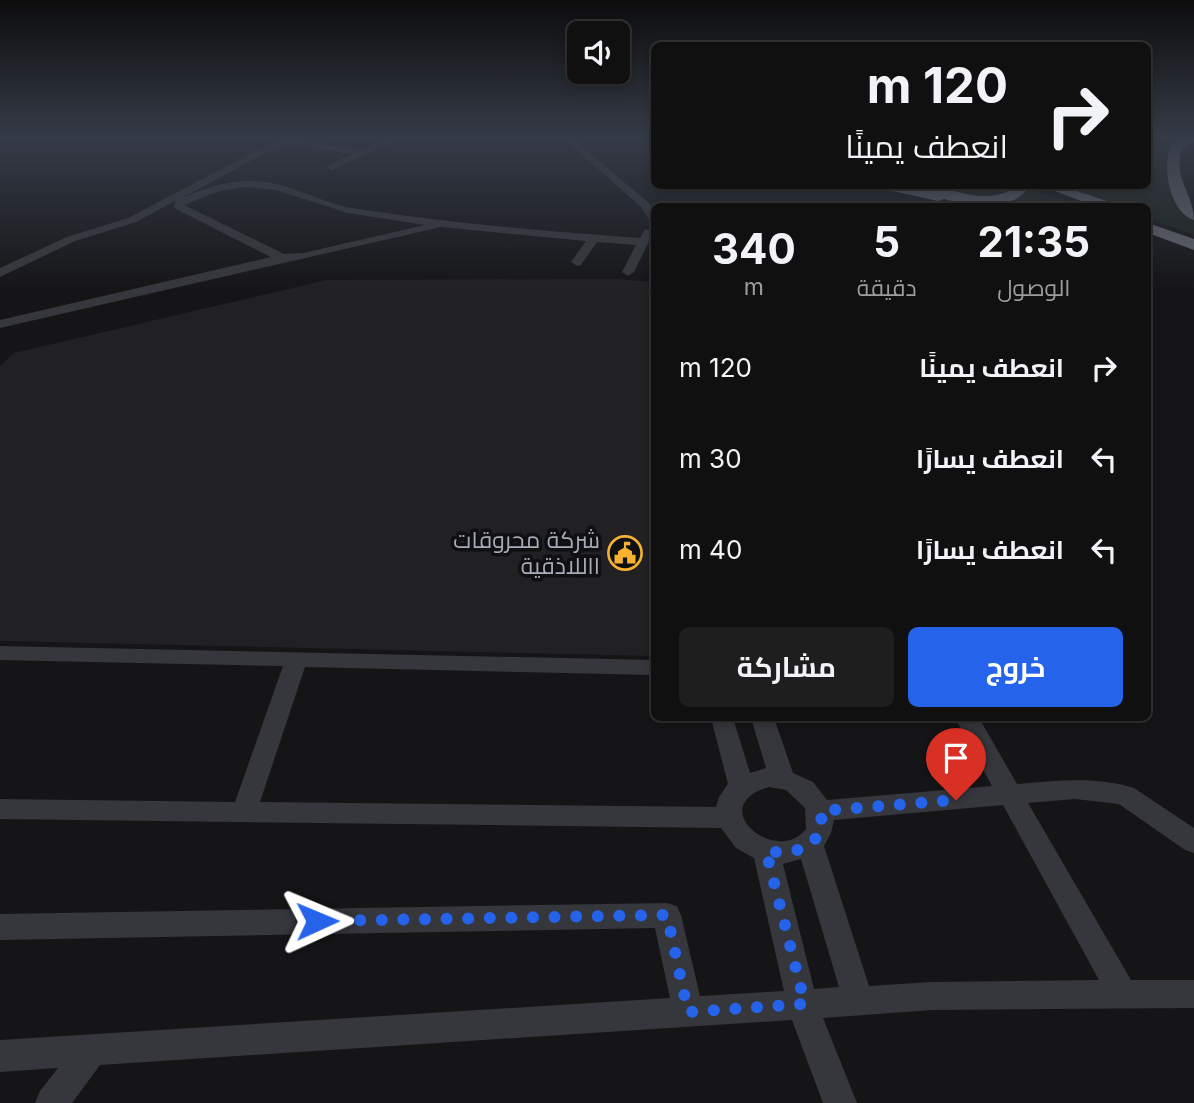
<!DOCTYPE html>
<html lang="ar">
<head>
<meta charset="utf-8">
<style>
  :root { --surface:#101011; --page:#1e1e1f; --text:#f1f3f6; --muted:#9c9d9f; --line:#303031; --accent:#2563eb }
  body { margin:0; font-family:Inter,Cairo,sans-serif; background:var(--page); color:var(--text); direction:rtl; height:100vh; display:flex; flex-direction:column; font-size:26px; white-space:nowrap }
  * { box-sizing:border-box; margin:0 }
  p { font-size:23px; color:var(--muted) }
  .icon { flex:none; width:38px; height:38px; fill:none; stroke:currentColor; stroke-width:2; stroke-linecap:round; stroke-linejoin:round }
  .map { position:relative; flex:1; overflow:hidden; direction:ltr }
  .side { position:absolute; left:651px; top:203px; width:500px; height:518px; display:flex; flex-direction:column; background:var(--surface); border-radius:10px; box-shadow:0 4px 10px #0003,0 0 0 2px var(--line); direction:rtl }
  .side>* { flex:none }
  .hud { position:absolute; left:651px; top:42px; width:500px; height:147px; border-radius:10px; box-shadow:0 4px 10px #0003,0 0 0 2px var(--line); direction:rtl; background:#101011; color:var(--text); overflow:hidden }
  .fabs { position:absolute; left:567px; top:21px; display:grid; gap:14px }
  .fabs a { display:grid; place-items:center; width:63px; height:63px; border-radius:10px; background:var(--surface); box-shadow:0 4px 10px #0003,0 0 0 2px var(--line); font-size:35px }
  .pin { position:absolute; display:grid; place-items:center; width:60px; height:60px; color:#fff; margin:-72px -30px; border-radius:50% 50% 50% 0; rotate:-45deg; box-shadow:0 0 7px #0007 }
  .pin .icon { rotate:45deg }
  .me { position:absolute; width:77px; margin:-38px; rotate:89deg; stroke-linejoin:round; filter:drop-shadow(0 0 5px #0008) }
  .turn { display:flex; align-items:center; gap:24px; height:147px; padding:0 28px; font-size:32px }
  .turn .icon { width:91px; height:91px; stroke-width:2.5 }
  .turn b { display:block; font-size:49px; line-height:60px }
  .eta { display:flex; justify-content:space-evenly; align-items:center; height:119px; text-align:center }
  .eta b { font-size:42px; font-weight:700; line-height:49px }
  .button { display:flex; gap:14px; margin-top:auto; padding:14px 28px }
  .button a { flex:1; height:80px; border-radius:10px; background:var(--accent); color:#fff; font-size:28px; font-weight:700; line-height:80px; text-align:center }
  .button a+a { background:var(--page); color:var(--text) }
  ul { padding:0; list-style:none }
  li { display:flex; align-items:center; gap:21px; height:91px; padding:0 28px }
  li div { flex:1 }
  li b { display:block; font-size:26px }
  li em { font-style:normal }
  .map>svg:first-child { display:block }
</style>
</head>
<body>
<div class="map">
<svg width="1194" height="1103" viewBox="0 0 1194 1103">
  <rect width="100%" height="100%" fill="#151517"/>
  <path fill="#212124" d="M 618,279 L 654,282 L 654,656 L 0,641 L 0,366 L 14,353 L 327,280 Z"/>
  <path fill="#1b221c" d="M 1148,138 L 1183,138 L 1168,145 C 1159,171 1173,206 1194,221 L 1194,235 L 1148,218 L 1148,206 L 1115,206 L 1057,186 L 1148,186 Z
    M 927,186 L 1012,186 L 1013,188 C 992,206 950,196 927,186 Z
    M 1023,186 L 1081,206 L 985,206 L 950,198 L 1018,196 L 1025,192 Z"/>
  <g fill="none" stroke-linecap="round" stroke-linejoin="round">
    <path fill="#36373c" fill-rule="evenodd" d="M 289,138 L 361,150 L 388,138 L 399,138 L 332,170 L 327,167 L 329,165 L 352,154 L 287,145 L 266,153 L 182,198 C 204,188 229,180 254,181 C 288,182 319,202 352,208 C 447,223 544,231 640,238 L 645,229 L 654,231 L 634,272 L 628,276 L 622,272 L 636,245 L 597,242 L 581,265 L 577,266 L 571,262 L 586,241 L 441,227 L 0,328 L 0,320 L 271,257 L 174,208 L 175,201 L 136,222 L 75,241 L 0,277 L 0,268 L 67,237 L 128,218 L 260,149 ZM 246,187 L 276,190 L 348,213 L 425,225 L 303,253 L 284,254 L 184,205 L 219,191 Z
      M 563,138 L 572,138 L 649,203 L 654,212 L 654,222 L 650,221 L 641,207 Z
      M 0,646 L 654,660 L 654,675 L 305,667 L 260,802 L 716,807 L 719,797 L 728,784 L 711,718 L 733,718 L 750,773 L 766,768 L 751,718 L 774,718 L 793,773 L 813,782 L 827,800 L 992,786 L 955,718 L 979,718 L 1017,784 C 1056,781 1096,776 1134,788 L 1194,828 L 1194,853 L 1185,850 L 1119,804 L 1075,799 L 1028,803 L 1131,980 L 1194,980 L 1194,1008 L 932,1010 L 823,1018 L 857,1103 L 823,1103 L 792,1020 L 100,1065 L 72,1103 L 35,1103 L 40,1091 L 58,1068 L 0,1072 L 0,1040 L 670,998 L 655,928 L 0,940 L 0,914 L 667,903 L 677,906 L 681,915 L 700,996 L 784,991 L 754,858 L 736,848 L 721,828 L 0,819 L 0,799 L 235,802 L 283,666 L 0,660 ZM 769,787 L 786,790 L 805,808 L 806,829 C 776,867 703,806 769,787 ZM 1003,805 L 1099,980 L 932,982 L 869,986 L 824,846 L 831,833 L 834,820 ZM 801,859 L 839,987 L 814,989 L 783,864 Z"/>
    <path fill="#62656d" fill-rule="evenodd" d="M 1184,138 L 1194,138 L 1194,142 L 1182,149 C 1172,176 1194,195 1194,220 C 1170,213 1162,167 1170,147 Z
      M 882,186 C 899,184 914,184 929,186 C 959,189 980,205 1011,190 L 1011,186 L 1025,186 L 1025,192 C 1006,212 968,205 944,199 L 938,201 L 884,189 Z
      M 1041,186 L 1061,186 L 1113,203 L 1116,206 L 1095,206 Z
      M 1148,223 L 1194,239 L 1194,250 L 1148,233 Z"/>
  </g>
  <linearGradient id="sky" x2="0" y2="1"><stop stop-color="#0c0c0d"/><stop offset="0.47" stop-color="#353b47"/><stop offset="1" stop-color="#353b47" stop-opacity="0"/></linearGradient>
  <rect width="1194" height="292" fill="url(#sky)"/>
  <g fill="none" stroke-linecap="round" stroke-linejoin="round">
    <path stroke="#2563eb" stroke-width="12" stroke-dasharray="0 21.6" d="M 317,921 L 667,915 L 688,1012 L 805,1004 L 766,851 C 797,855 825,848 821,811 L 956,800"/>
  </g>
  <defs>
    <g id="civic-ring" transform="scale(1.75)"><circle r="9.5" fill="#101012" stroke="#f5b12f" stroke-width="1.5"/><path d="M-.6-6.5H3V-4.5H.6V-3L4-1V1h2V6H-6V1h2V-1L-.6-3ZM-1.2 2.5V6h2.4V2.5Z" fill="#f5b12f"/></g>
  </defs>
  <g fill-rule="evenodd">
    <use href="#civic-ring" x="625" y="553"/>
  </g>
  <g text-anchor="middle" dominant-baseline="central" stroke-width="7" stroke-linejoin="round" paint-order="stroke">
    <g font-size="23" fill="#a6acb7" stroke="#101012" text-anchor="end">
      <text x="600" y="540">شركة محروقات<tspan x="600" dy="26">االلاذقية</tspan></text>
    </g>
  </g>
</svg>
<div class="fabs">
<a><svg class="icon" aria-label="sound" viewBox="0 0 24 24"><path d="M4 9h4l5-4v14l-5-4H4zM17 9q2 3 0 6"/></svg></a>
</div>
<div class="pin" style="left:956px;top:800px;background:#d93025"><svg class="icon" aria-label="arrive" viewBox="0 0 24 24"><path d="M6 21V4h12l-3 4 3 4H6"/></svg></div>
<svg class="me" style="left:317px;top:921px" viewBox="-20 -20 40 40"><path d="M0-17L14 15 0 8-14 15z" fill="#2563eb" stroke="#fff" stroke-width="4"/></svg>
<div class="hud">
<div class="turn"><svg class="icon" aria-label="right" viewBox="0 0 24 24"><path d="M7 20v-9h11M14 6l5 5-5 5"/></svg><div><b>120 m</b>انعطف يمينًا</div></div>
</div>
<section class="side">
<div class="eta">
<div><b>21:35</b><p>الوصول</p></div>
<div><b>5</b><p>دقيقة</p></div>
<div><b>340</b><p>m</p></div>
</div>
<ul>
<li><svg class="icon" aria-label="right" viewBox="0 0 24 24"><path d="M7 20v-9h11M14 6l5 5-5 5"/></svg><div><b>انعطف يمينًا</b></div><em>120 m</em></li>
<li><svg class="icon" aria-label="left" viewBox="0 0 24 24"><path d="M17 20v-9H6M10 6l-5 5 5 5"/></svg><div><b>انعطف يسارًا</b></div><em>30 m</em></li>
<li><svg class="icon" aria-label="left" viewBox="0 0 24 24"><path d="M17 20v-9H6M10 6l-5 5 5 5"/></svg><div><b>انعطف يسارًا</b></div><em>40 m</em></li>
</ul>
<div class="button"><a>خروج</a><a>مشاركة</a></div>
</section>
</div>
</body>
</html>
